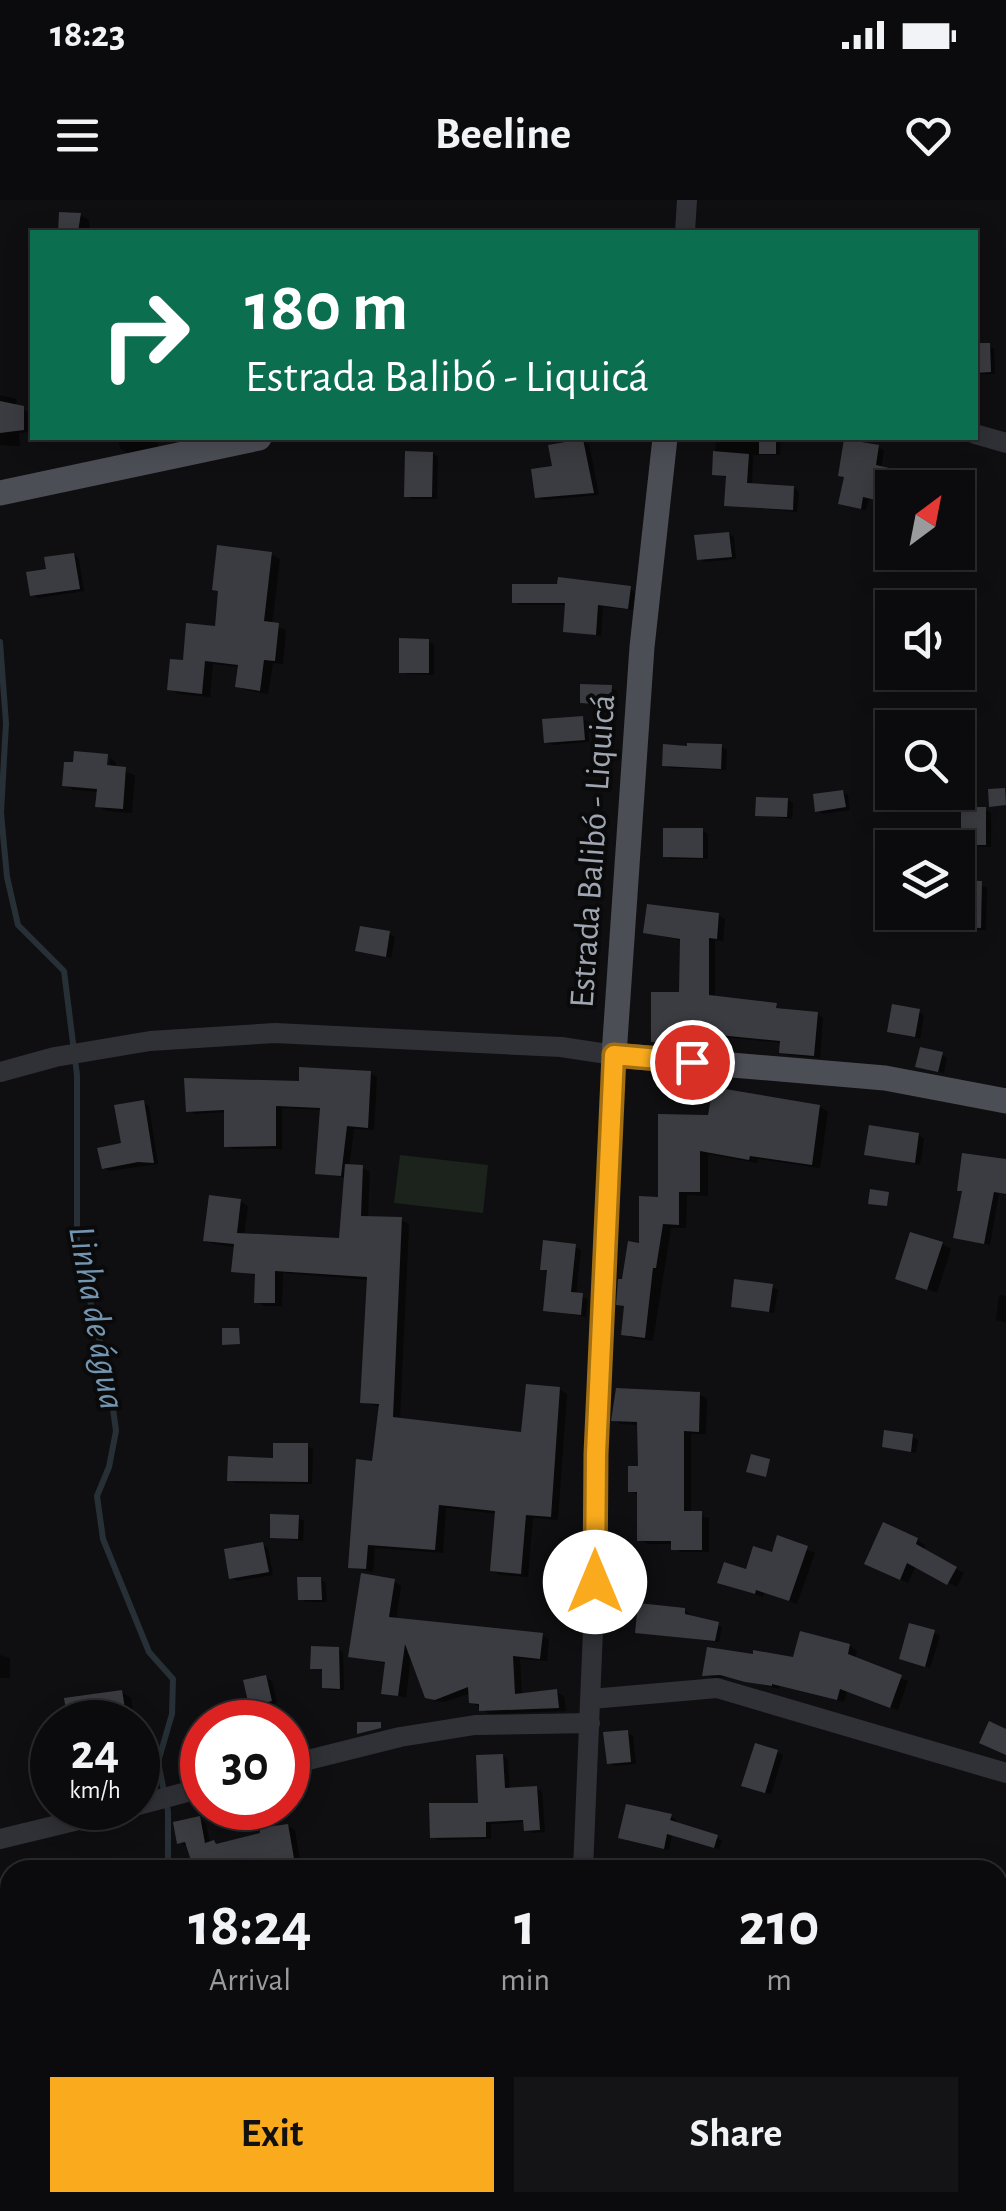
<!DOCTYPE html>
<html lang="en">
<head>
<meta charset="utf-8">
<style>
  :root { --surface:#0b0b0d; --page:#141416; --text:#f1f3f6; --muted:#9a9b9d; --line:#2b2b2e; --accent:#faab1d }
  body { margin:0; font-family:"Alegreya Sans",sans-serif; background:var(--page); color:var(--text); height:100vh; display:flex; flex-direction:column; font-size:38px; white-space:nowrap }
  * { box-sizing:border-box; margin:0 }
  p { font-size:32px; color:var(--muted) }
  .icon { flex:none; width:55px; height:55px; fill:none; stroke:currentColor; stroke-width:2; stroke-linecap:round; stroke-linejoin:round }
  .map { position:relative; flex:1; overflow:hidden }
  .details { position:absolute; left:0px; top:1660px; width:1008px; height:352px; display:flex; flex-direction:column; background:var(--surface); border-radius:30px 30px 0 0; box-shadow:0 5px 25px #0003,0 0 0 2px var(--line) }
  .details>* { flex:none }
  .top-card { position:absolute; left:30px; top:30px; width:948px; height:210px; border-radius:0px; box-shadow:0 5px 25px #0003,0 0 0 2px var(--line); background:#0b6e4f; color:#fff; overflow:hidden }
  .needle { width:65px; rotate:32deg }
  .buttons { position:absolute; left:875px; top:270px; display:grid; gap:20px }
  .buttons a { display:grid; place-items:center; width:100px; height:100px; border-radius:0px; background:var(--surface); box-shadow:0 5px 25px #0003,0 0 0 2px var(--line); font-size:50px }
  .speed { position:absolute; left:30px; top:1500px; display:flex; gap:20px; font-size:50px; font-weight:700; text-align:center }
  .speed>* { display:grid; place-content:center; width:130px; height:130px; border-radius:50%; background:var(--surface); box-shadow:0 5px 25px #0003,0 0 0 2px var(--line); line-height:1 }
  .speed small { font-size:25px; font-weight:400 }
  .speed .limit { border:15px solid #d22; background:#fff; color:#111 }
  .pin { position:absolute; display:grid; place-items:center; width:85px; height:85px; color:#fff; margin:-42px; border:5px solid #fff; border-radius:50%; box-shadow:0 2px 10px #0007 }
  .me { position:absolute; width:110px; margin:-55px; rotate:0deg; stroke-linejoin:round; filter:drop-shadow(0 0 8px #0008) }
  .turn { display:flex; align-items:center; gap:35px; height:210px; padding:0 50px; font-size:45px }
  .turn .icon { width:130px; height:130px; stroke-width:2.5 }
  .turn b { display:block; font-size:70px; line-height:85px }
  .eta { display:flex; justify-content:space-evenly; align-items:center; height:170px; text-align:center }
  .eta b { font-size:60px; font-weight:700; line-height:70px }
  .button { display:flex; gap:20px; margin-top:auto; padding:20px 50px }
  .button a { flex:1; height:115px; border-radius:0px; background:var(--accent); color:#111; font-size:40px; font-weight:700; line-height:115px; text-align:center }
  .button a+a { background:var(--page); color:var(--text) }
  .status { display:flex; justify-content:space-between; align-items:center; height:70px; padding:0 50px; background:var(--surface); direction:ltr }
  .status svg { height:28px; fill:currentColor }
  header { display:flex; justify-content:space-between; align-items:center; height:130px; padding:0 50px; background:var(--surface); font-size:45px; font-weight:700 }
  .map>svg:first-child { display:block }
</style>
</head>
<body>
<div class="status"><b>18:23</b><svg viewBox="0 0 49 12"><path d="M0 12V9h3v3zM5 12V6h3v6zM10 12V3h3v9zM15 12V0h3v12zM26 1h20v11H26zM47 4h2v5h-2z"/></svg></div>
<header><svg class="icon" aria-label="menu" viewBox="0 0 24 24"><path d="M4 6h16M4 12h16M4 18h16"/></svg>Beeline<svg class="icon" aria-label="heart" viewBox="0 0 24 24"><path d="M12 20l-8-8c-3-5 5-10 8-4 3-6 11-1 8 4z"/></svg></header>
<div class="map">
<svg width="1006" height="2011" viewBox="0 0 1006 2011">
  <rect width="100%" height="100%" fill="#0f0f11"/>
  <path fill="#1b231c" d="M 400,955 L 488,965 L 483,1013 L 394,1003 Z"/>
  <path fill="#0007" d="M 61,15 L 80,15 L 89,20 L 90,32 L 60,32 Z
    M 975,123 L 980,126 L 979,145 L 994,148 L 995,174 L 975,174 Z
    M 0,195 L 17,199 L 15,207 L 29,212 L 29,232 L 19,233 L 20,246 L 0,245 Z
    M 117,238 L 156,238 L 159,247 L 129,254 L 121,249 Z
    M 716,238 L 781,238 L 780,255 L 753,255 L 752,285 L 794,288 L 799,292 L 797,312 L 727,305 L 729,278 L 714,274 Z
    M 583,241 L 589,244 L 599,295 L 543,300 L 537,297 L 555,268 Z
    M 878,247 L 884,250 L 881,269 L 924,281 L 969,286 L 975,289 L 973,307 L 958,305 L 958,288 L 892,288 L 892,304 L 869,299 L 866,310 L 846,306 L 846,278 L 840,275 Z
    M 433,254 L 438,257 L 437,299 L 412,299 L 407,295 Z
    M 729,334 L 734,337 L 736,359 L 705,362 L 699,358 Z
    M 271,354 L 280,359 L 272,425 L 286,430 L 283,464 L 273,463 L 268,494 L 246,490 L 237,486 L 240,467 L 213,464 L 210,497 L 178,494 L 170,489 L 185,463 L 218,429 Z
    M 74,355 L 79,359 L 84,391 L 38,398 L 33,395 L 49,371 Z
    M 630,389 L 635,392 L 633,410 L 603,407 L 601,436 L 566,431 L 568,405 L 520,405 L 514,402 Z
    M 429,442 L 434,445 L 434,475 L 407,474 L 401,471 Z
    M 611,488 L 617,491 L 616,507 L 582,502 Z
    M 583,519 L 588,522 L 589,542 L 552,545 L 546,542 Z
    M 721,546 L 727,550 L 726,570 L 670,568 L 665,565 Z
    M 76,554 L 108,557 L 105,557 L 109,578 L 110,558 L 116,562 L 116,569 L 135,575 L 132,613 L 107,611 L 98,606 L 99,592 L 74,590 L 65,585 L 75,565 Z
    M 842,592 L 848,595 L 850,610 L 823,614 L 818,610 Z
    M 787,600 L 793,603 L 792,619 L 758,615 Z
    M 986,610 L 991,613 L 991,647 L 969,646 L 963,643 Z
    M 703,631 L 708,634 L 708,659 L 671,659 L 666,656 Z
    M 958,683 L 987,687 L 986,730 L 955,729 L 950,726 L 958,712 Z
    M 718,715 L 725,719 L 723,741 L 715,740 L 715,798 L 817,814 L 823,818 L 820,858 L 788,855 L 782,851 L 782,843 L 704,835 L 704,845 L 660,844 L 654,840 L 682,795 L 682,741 L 645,732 Z
    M 390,734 L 395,737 L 391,758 L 358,750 Z
    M 919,812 L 924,815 L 920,839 L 890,831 Z
    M 942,855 L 947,858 L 944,873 L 918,866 Z
    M 370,873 L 377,877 L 374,930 L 354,929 L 349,967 L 362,968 L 370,972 L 368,1018 L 401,1020 L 409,1024 L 400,1220 L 523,1235 L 559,1189 L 567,1194 L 558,1320 L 533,1318 L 528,1377 L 500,1375 L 492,1370 L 497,1314 L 446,1308 L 443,1353 L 375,1348 L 373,1372 L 350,1367 L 374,1264 L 381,1207 L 362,1202 L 369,1080 L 283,1073 L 282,1106 L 264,1106 L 256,1101 L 257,1076 L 234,1070 L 236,1047 L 213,1044 L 206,1039 L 240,1001 L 248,1006 L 244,1036 L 342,1041 L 346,978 L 317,972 L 322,910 L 282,908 L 282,949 L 233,949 L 226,945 L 226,912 L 195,914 L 188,910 L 301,884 Z
    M 144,903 L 149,906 L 158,964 L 109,971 L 104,968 L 124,945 Z
    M 820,907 L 828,912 L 820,968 L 758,959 L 757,963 L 708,954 L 708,996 L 687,995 L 686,1028 L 671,1028 L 653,1141 L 632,1138 L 624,1134 L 626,1108 L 619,1104 L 624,1082 L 660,999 L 710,917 Z
    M 919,935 L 924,939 L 920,965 L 867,953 Z
    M 1006,963 L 1006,995 L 999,993 L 990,1045 L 956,1036 Z
    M 942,1044 L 951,1049 L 937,1093 L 898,1078 Z
    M 575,1047 L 581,1050 L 576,1095 L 588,1099 L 586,1117 L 546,1110 L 549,1072 L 542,1068 Z
    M 772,1087 L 778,1090 L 774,1113 L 733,1105 Z
    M 999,1095 L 1006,1096 L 1006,1123 L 996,1120 Z
    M 700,1195 L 707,1199 L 706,1234 L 691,1234 L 691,1314 L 709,1318 L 709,1352 L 681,1352 L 674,1348 L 674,1344 L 648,1344 L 640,1340 L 640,1296 L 630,1291 L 640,1269 L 640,1225 L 621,1224 L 614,1220 Z
    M 913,1237 L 918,1240 L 916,1253 L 884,1246 Z
    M 307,1246 L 313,1249 L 312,1284 L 235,1283 L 229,1279 Z
    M 298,1318 L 304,1321 L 303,1341 L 272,1337 Z
    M 779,1338 L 815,1353 L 797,1404 L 764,1392 L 763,1397 L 728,1386 L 773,1355 Z
    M 917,1340 L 925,1345 L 923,1351 L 964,1373 L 957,1387 L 916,1365 L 908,1383 L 875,1368 Z
    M 263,1345 L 268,1348 L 273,1375 L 237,1381 L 231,1378 Z
    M 321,1380 L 326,1383 L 327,1402 L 306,1402 L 300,1399 Z
    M 394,1381 L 401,1386 L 396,1420 L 542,1435 L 549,1439 L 547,1461 L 520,1459 L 522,1496 L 556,1492 L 564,1496 L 566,1511 L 489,1514 L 472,1502 L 471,1493 L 444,1502 L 435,1501 L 427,1497 L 411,1454 L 406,1498 L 383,1492 L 387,1464 L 351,1455 Z
    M 684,1410 L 689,1413 L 689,1418 L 722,1427 L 719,1442 L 638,1432 Z
    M 934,1433 L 940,1436 L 930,1468 L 907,1461 Z
    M 802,1434 L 850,1446 L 857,1451 L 855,1459 L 908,1481 L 898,1510 L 847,1491 L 844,1502 L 780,1486 L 779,1489 L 730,1477 L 712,1478 L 705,1474 L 795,1460 Z
    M 339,1450 L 343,1452 L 344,1490 L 329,1490 L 324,1487 L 324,1470 L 313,1467 Z
    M 0,1455 L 10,1458 L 10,1478 L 0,1478 Z
    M 266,1478 L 272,1481 L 277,1503 L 256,1508 L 251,1504 Z
    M 121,1492 L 131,1498 L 134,1519 L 70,1522 L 67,1500 Z
    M 627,1532 L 633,1536 L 636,1564 L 615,1566 L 609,1563 Z
    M 777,1552 L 783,1555 L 771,1594 L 750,1588 Z
    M 503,1556 L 508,1560 L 510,1590 L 537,1589 L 542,1592 L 545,1632 L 532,1633 L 526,1630 L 526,1622 L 491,1624 L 491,1639 L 438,1640 L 433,1637 L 480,1606 Z
    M 671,1617 L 676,1619 L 675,1624 L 722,1640 L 719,1649 L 672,1635 L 669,1650 L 626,1640 Z
    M 199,1619 L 206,1623 L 210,1644 L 219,1646 L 288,1626 L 295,1630 L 301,1667 L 280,1670 L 196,1670 L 186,1646 L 180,1642 Z
    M 0,1679 L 10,1680 L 10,1709 L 0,1709 Z
    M 441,2002 L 471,2002 L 470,2008 Z
    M 541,2002 L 631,2002 L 646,2008 L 646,2011 L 539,2011 Z
    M 735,2002 L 775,2002 L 792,2011 L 732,2011 Z"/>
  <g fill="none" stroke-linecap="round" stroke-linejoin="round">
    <path stroke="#273036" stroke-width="6" d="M 0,442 L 6,523 L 1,613 L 7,677 L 18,725 L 64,771 L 77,875 L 77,1047 L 109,1179 L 116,1231 L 109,1267 L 97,1296 L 103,1339 L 149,1452 L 173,1479 L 172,1514 L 158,1562 L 168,1611 L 168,1670
      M 308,2002 L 310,2011"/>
  </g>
  <path fill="#3b3c41" d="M 59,12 L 81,13 L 78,32 L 58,32 Z
    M 975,143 L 990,143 L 991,172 L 975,173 Z
    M 0,201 L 24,206 L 24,230 L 0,233 Z
    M 759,238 L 776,238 L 776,254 L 759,254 Z
    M 583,239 L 594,293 L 535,298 L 531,269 L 552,266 L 548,245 Z
    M 844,239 L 879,245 L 876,265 L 946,281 L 946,288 L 892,288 L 892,304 L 863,297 L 861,309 L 838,304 L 844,277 L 838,276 Z
    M 405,251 L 433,252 L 432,297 L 404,297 Z
    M 713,251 L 749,254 L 747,283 L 794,286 L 793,310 L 724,306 L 726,276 L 712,275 Z
    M 729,332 L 732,357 L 697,360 L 694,335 Z
    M 217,345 L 272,352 L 264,421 L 279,423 L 275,461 L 264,460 L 260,491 L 235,487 L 238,465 L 205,461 L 202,494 L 167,490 L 170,459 L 183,460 L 186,423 L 215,426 L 218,391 L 212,390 Z
    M 74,353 L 80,389 L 30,396 L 26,372 L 46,369 L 44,357 Z
    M 558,377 L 631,386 L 628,409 L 598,405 L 596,435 L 563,432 L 565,403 L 512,403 L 512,384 L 557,384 Z
    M 399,438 L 429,439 L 429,473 L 399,473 Z
    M 580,484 L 612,485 L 611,505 L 580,503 Z
    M 583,516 L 585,540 L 544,543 L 542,519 Z
    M 687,543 L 722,544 L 721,569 L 662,566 L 663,544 L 687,546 Z
    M 74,551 L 108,554 L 107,565 L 126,567 L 123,609 L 95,607 L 97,589 L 62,586 L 64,562 L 73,562 Z
    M 1005,588 L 1006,605 L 989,607 L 988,589 Z
    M 843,590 L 846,607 L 815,612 L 813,594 Z
    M 756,597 L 788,598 L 787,617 L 755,616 Z
    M 961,607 L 986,607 L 986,645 L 961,645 Z
    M 663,628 L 703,628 L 703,658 L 663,657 Z
    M 958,680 L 982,681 L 981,728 L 947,727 L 948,712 L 958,712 Z
    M 647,704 L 719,713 L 717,739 L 709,738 L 709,795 L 777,803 L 776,808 L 818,812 L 814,856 L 779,853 L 780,841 L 698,833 L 698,843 L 651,842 L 651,792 L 679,792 L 680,739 L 643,733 Z
    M 360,726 L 390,731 L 386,757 L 355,751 Z
    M 892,804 L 920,809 L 915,837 L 887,832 Z
    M 920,847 L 943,852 L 938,872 L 915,867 Z
    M 299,867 L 371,871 L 368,928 L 347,926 L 341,976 L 315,974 L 320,908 L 276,906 L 276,946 L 224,947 L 224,910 L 186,912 L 184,878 L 299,881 Z
    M 713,887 L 820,905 L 812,965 L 750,956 L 749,960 L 700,951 L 700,992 L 679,992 L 679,1025 L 663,1024 L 656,1068 L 653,1068 L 645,1138 L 621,1135 L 624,1106 L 616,1105 L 618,1079 L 622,1079 L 628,1041 L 639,1043 L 639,996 L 658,997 L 658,914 L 708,915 Z
    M 144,900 L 154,963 L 138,962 L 102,969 L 97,948 L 121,943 L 114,905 Z
    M 869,925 L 919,933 L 915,963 L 864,955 Z
    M 962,953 L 1006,959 L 1006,994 L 994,992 L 984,1044 L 953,1038 L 962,991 L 957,991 Z
    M 345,964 L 363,965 L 361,1016 L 402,1017 L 393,1217 L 521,1232 L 526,1184 L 560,1187 L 551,1317 L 526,1315 L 521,1374 L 490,1371 L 495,1311 L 439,1305 L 435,1350 L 368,1345 L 366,1369 L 348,1368 L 356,1259 L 372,1261 L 379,1204 L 360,1203 L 367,1077 L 275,1071 L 275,1103 L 254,1103 L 255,1074 L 231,1072 L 234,1044 L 203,1041 L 209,995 L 241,999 L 237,1033 L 339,1038 Z
    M 870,989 L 889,992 L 887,1006 L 868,1004 Z
    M 910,1032 L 943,1042 L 927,1090 L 895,1079 Z
    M 543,1040 L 576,1044 L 571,1092 L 583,1093 L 581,1115 L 543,1111 L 547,1070 L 540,1070 Z
    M 734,1079 L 773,1084 L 769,1112 L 731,1107 Z
    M 222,1128 L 239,1128 L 240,1144 L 222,1145 Z
    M 616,1188 L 700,1192 L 699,1232 L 684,1231 L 684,1311 L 702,1311 L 702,1350 L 671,1350 L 671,1341 L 637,1341 L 637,1292 L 628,1292 L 628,1266 L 638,1266 L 637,1222 L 611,1221 Z
    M 884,1230 L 913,1234 L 911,1252 L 882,1247 Z
    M 273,1243 L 308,1243 L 308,1282 L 227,1281 L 228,1256 L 273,1258 Z
    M 751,1254 L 770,1259 L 766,1277 L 746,1272 Z
    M 270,1314 L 299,1315 L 298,1339 L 270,1338 Z
    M 883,1322 L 918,1338 L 916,1344 L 957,1367 L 947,1385 L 907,1363 L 900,1380 L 864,1364 Z
    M 777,1335 L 808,1346 L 789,1401 L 756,1390 L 755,1394 L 717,1383 L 724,1362 L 746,1369 L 753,1346 L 772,1352 Z
    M 263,1342 L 269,1372 L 229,1379 L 224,1349 Z
    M 361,1373 L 395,1379 L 389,1417 L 543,1433 L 540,1459 L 513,1456 L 515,1494 L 557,1489 L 559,1508 L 479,1511 L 479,1504 L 469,1503 L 468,1487 L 435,1500 L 425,1498 L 405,1444 L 398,1496 L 381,1494 L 385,1462 L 348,1457 Z
    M 297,1377 L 321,1377 L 322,1400 L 298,1400 Z
    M 638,1403 L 685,1408 L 685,1414 L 719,1422 L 715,1441 L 635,1433 Z
    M 909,1423 L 935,1430 L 925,1467 L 899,1459 Z
    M 800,1431 L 850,1444 L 848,1454 L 902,1475 L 890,1508 L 840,1489 L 837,1500 L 772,1484 L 772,1486 L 745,1482 L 720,1475 L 702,1476 L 707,1447 L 753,1454 L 753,1450 L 793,1457 Z
    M 311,1446 L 339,1447 L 340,1489 L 322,1488 L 322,1469 L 310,1469 Z
    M 266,1475 L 272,1501 L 249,1506 L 243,1480 Z
    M 122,1490 L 126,1515 L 97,1519 L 98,1522 L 68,1522 L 64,1498 Z
    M 989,1521 L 1006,1529 L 1006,1555 L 979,1543 Z
    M 357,1522 L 381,1522 L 381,1528 L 357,1534 Z
    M 628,1530 L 631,1562 L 607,1564 L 603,1532 Z
    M 755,1543 L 778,1550 L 765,1593 L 741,1586 Z
    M 503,1554 L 505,1588 L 537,1586 L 540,1630 L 524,1631 L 523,1620 L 486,1622 L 486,1637 L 430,1638 L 429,1603 L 478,1603 L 476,1555 Z
    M 626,1604 L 672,1614 L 670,1620 L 718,1635 L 714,1648 L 667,1634 L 664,1649 L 618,1638 Z
    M 200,1616 L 205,1643 L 214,1640 L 216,1644 L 260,1633 L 260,1628 L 288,1624 L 295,1664 L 256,1670 L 194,1670 L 185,1642 L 177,1644 L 173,1622 Z"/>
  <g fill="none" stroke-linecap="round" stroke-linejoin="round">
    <path stroke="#303136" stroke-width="20" d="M 685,32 L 687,0
      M 975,234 L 1006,243
      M 0,872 L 55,857 L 150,841 L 275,833 L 561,847 L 614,855 L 596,1254 L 595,1382 L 583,1670
      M 591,1499 L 717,1488 L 1006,1573
      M 288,1565 L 400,1537 L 475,1525 L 590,1523
      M 138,1605 L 202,1588
      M 0,1639 L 128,1608
      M 515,2011 L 515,2002"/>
    <path stroke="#4c4e55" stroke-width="25" d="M 665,238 L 642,447 L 614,855 L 885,878 L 1006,901
      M 0,293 L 259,238"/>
  </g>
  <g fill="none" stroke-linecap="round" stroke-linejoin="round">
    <g stroke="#a26f13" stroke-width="25">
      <path id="route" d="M 595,1382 L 596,1254 L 614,855 L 692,862"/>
    </g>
    <use href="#route" stroke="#faab1d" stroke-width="18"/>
  </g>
  <g text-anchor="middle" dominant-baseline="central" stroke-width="8" stroke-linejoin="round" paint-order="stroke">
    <g font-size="35" fill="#9fa6b2" stroke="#0a0a0b">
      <text transform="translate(593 651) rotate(-86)">Estrada Balibó - Liquicá</text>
    </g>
    <g font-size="38" font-style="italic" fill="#7395b0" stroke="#0a0a0b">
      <text transform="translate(96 1118) rotate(80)">Linha de água</text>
    </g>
  </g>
</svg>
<div class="buttons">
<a><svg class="needle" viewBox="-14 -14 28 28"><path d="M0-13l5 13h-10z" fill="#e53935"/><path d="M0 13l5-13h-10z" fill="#9a9b9d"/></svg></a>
<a><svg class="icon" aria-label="sound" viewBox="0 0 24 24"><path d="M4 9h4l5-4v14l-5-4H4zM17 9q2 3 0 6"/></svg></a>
<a><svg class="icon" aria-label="search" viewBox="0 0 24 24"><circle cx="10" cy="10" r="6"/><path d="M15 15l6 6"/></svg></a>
<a><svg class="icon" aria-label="layers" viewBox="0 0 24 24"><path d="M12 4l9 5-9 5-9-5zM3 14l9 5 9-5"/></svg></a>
</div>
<div class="speed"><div>24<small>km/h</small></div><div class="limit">30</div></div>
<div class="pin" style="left:692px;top:862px;background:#d93025"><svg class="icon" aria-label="arrive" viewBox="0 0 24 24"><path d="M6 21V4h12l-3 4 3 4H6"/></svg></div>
<svg class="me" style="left:595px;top:1382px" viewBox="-20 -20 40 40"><circle r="19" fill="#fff"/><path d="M0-13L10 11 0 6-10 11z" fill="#faab1d"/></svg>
<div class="top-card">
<div class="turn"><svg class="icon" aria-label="right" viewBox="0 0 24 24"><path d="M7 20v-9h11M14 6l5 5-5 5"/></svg><div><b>180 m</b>Estrada Balibó - Liquicá</div></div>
</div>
<section class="details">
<div class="eta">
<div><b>18:24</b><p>Arrival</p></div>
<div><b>1</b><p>min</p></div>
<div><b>210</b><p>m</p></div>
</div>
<div class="button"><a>Exit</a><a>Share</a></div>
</section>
</div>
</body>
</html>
